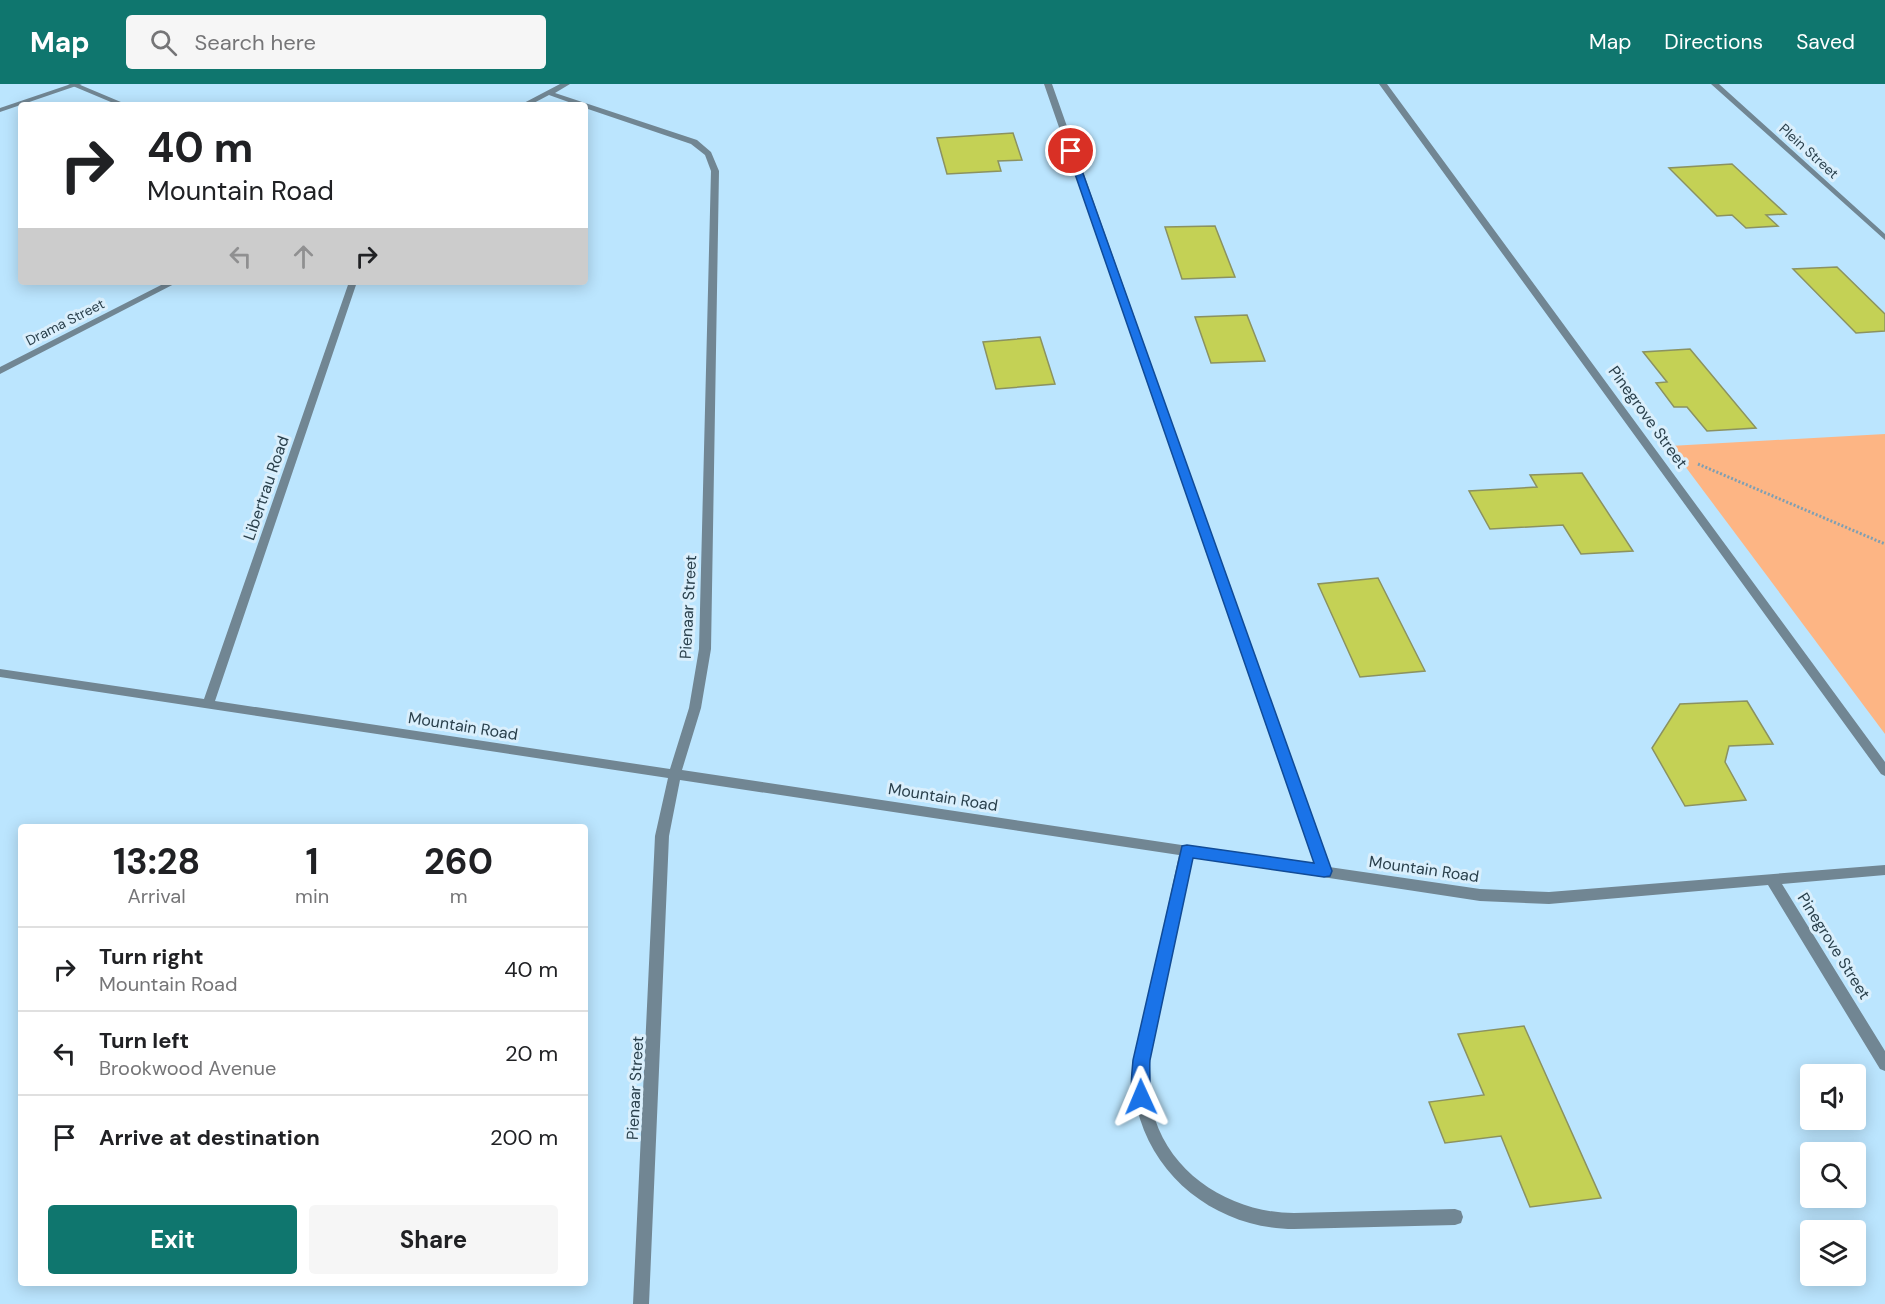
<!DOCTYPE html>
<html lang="en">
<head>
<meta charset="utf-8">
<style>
  :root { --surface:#fff; --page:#f6f6f6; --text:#202124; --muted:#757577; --line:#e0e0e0; --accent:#0f766e }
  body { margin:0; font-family:"DM Sans",sans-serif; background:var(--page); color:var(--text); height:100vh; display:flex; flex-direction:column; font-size:22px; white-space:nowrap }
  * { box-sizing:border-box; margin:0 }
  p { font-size:20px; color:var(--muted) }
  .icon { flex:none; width:33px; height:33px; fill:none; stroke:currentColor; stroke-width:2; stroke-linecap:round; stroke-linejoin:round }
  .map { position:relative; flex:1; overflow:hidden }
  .panel { position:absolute; left:18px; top:740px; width:570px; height:462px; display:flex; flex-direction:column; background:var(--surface); border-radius:6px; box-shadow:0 3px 15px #0003 }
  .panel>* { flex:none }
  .guide { position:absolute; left:18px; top:18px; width:570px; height:183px; border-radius:6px; box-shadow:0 3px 15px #0003; background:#fff; color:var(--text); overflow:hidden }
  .fabs { position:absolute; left:1800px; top:980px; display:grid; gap:12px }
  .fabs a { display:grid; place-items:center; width:66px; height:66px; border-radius:6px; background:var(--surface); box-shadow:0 3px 15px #0003; font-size:30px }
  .pin { position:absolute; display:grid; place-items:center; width:51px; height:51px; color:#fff; margin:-26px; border:3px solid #fff; border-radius:50%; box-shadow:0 2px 6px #0007 }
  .me { position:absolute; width:66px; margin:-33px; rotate:359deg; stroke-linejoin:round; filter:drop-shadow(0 0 4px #0008) }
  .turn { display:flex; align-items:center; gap:21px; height:126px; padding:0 30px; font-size:27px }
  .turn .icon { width:78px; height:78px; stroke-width:2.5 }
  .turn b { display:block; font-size:42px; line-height:51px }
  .lanes { display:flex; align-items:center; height:57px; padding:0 30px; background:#0003; justify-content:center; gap:30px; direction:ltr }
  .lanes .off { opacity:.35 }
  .eta { display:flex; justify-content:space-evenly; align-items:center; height:102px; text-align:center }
  .eta b { font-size:36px; font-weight:700; line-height:42px }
  .cta { display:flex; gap:12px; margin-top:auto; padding:12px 30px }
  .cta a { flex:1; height:69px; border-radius:6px; background:var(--accent); color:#fff; font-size:24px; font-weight:700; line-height:69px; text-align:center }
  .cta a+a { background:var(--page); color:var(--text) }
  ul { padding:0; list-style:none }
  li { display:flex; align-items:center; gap:18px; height:84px; padding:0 30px; border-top:2px solid var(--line) }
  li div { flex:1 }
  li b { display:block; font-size:22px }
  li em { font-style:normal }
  header { display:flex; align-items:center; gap:36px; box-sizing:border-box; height:84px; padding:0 30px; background:var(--accent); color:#fff }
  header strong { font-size:28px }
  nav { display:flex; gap:33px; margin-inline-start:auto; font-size:21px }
  .search { width:420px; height:54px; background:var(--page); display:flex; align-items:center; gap:15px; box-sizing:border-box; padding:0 21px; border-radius:6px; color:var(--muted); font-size:22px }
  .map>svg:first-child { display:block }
</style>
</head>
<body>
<header>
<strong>Map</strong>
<div class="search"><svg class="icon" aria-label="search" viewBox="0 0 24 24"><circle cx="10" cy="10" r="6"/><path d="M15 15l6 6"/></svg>Search here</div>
<nav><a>Map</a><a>Directions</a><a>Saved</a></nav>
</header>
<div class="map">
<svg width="1885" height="1220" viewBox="0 0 1885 1220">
  <rect width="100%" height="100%" fill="#bbe5fe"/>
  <path fill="#fdb584" d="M 1885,350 L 1885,650 L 1670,362 Z"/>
  <path fill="#c4d155" stroke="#8b9260" stroke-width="1.5" d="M 1013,49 L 1022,76 L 998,77 L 1001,87 L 947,90 L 937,54 Z
    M 1732,80 L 1786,130 L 1766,131 L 1778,142 L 1746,144 L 1732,131 L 1717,132 L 1669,84 Z
    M 1215,142 L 1235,193 L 1182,195 L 1165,143 Z
    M 1837,183 L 1885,230 L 1885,247 L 1856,249 L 1793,185 Z
    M 1247,231 L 1265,277 L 1211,279 L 1195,233 Z
    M 1040,253 L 1055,300 L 996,305 L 983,258 Z
    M 1690,265 L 1756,344 L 1707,347 L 1687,323 L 1674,323 L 1656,299 L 1667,298 L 1643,268 Z
    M 1582,389 L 1633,467 L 1581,470 L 1563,441 L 1490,445 L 1469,407 L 1537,403 L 1530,391 Z
    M 1378,494 L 1425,587 L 1360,593 L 1318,500 Z
    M 1747,617 L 1773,660 L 1729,662 L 1725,678 L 1746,716 L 1685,722 L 1652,664 L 1680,620 Z
    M 1524,942 L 1601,1114 L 1530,1123 L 1501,1052 L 1445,1059 L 1429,1018 L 1484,1011 L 1458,950 Z"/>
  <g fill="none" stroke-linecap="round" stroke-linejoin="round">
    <path stroke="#7e9fb3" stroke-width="3" stroke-dasharray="2 2" stroke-linecap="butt" d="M 1698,380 L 1885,460"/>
    <path fill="#718693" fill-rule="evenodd" d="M 68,0 L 78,0 L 128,21 L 118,21 Z
      M 560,0 L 570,0 L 555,9 L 697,56 L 711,68 L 719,87 L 711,565 L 701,624 L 682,686 L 1315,781 L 1044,0 L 1052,0 L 1329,783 L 1480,805 L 1549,808 L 1885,781 L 1885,791 L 1782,800 L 1885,967 L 1885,987 L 1880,985 L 1768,801 L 1549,820 L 1480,817 L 1192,773 L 1149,976 C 1149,996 1149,1016 1155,1035 C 1174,1094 1235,1129 1294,1129 L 1455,1125 L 1461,1127 L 1463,1133 L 1461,1139 L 1455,1141 L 1294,1145 C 1225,1145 1161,1102 1140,1035 C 1134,1016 1134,996 1135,976 L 1179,771 L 680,696 L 669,752 L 649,1220 L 633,1220 L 655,752 L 668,694 L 0,593 L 0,585 L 204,615 L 349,198 L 357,198 L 215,617 L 670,685 L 689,624 L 699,565 L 711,87 L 705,71 L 691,60 L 585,24 L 585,21 L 577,21 L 549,11 L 530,21 L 520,21 Z
      M 1379,0 L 1387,0 L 1885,678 L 1885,692 L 1881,690 Z
      M 1711,0 L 1719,0 L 1885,150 L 1885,156 Z
      M 167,198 L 178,198 L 0,290 L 0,283 Z"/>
    <path fill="#718693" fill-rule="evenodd" d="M 71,0 L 82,0 L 0,28 L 0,24 Z"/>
  </g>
  <path fill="#1a73e8" stroke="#114b97" stroke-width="1.5" d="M 1071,64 L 1075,67 L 1332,787 L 1330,792 L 1324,793 L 1193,774 L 1150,976 C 1149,987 1152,1010 1147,1019 L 1141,1021 L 1135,1019 C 1129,1005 1132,990 1133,976 L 1182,762 L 1187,761 L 1314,779 L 1067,67 Z"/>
  <g text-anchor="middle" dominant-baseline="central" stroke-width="6" stroke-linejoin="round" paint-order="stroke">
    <g font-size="14" fill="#2a404c" stroke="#daeffc">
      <text transform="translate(1809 67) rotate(42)">Plein Street</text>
      <text transform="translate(65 238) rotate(-27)">Drama Street</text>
    </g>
    <g font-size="16" fill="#2a404c" stroke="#daeffc">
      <text transform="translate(1648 333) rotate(54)">Pinegrove Street</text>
      <text transform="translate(266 404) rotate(-71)">Libertrau Road</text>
      <text transform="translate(688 523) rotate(-87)">Pienaar Street</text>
      <text transform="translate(463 642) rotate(9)">Mountain Road</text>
      <text transform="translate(943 713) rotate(9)">Mountain Road</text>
      <text transform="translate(1424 785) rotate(8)">Mountain Road</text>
      <text transform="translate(1834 862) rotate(58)">Pinegrove Street</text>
      <text transform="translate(635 1004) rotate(-87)">Pienaar Street</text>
    </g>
  </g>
</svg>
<div class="fabs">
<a><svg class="icon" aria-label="sound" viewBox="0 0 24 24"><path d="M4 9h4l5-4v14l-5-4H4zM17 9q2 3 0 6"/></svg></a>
<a><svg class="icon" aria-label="search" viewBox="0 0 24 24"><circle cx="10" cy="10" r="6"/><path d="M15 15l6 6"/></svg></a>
<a><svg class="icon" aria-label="layers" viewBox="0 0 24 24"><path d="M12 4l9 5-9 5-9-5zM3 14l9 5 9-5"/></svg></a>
</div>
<div class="pin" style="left:1071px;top:67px;background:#d93025"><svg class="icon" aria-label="arrive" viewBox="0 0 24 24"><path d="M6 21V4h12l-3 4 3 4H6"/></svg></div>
<svg class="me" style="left:1141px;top:1013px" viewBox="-20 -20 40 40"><path d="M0-17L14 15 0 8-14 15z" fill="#1a73e8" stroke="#fff" stroke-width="4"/></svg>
<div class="guide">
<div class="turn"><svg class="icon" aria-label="right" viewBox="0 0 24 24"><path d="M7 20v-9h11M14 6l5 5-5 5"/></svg><div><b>40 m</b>Mountain Road</div></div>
<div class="lanes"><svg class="icon off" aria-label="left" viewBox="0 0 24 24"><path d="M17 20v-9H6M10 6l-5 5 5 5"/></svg><svg class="icon off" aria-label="ahead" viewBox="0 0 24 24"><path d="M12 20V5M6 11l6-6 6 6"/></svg><svg class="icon" aria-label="right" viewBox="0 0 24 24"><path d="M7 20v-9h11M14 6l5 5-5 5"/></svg></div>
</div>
<section class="panel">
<div class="eta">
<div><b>13:28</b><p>Arrival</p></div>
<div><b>1</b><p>min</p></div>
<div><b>260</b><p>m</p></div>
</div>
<ul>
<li><svg class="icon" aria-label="right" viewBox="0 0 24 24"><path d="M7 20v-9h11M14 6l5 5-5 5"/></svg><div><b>Turn right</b><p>Mountain Road</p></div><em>40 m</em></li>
<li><svg class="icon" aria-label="left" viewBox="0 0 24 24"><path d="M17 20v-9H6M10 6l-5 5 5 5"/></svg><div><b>Turn left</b><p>Brookwood Avenue</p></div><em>20 m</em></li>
<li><svg class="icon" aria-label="arrive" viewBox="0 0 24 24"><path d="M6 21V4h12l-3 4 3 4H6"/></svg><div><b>Arrive at destination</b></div><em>200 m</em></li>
</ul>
<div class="cta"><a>Exit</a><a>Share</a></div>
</section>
</div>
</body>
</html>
